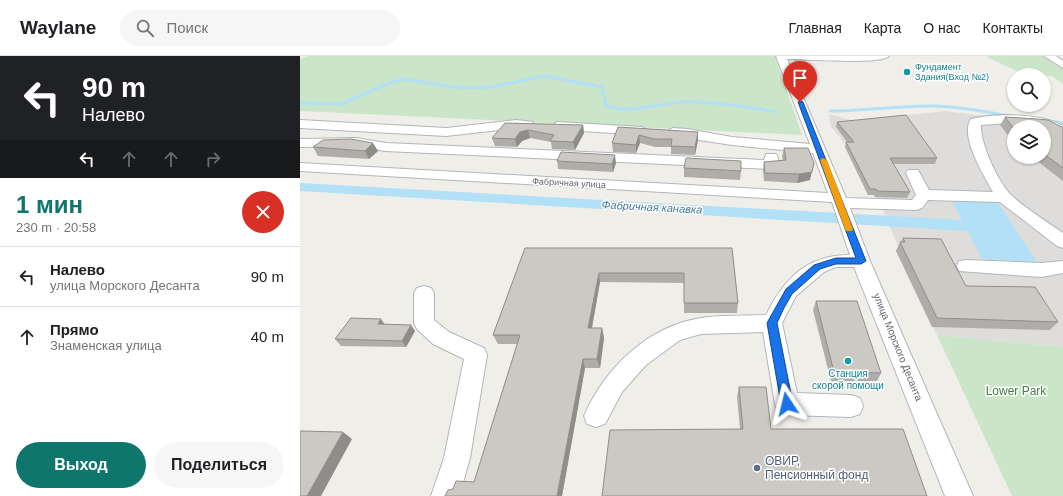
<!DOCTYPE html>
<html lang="ru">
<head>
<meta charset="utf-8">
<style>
  :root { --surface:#fff; --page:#f6f6f6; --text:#202124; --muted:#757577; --line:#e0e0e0; --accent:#0f766e }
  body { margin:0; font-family:Arial,sans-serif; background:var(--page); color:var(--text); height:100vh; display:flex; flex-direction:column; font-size:15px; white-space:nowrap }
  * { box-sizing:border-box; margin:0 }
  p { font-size:13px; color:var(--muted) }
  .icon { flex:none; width:22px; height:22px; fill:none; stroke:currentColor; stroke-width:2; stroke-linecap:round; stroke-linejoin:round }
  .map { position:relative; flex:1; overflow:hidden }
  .details { display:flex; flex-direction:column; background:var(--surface); width:300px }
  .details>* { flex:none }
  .hud { background:#202124; color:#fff; overflow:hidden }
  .tools { position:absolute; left:707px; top:12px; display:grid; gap:8px }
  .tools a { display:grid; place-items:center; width:44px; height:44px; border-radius:50%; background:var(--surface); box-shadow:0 1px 3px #0004; font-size:20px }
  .pin { position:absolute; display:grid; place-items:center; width:34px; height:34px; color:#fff; margin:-41px -17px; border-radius:50% 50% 50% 0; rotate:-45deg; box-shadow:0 0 4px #0007 }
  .pin .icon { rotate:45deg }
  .me { position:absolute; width:44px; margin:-22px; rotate:350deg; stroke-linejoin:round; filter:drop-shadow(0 0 3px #0008) }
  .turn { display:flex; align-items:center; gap:14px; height:84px; padding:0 16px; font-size:18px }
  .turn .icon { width:52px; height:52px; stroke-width:2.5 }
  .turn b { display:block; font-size:28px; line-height:34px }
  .lanes { display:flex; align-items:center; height:38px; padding:0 16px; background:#0003; justify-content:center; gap:20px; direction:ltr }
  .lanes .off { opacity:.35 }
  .round { display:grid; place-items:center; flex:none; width:42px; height:42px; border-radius:21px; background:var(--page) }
  .headline { display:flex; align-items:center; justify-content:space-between; height:68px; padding:0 16px }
  h1 { font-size:24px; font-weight:800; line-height:30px; color:var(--accent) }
  .primary-button { display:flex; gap:8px; margin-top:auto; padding:8px 16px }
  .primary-button a { flex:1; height:46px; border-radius:24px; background:var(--accent); color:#fff; font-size:16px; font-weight:800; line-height:46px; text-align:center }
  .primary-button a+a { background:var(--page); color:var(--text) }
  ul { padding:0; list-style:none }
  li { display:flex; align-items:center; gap:12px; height:60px; padding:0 16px; border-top:1px solid var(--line) }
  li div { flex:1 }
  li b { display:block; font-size:15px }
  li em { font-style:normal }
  header { display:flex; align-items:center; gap:24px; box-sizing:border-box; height:56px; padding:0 20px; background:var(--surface); border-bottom:1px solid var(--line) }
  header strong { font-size:19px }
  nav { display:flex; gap:22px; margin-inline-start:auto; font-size:14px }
  .search { width:280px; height:36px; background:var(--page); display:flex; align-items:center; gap:10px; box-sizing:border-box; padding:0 14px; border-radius:22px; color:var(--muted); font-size:15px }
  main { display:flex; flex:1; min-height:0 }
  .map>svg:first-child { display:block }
</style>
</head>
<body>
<header>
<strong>Waylane</strong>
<div class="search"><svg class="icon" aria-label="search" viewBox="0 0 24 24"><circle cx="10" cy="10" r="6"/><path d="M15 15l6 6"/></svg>Поиск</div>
<nav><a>Главная</a><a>Карта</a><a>О нас</a><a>Контакты</a></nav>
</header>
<main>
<section class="details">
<div class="hud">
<div class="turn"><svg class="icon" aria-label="left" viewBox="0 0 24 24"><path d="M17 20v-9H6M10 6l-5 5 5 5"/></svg><div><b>90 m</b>Налево</div></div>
<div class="lanes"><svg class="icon" aria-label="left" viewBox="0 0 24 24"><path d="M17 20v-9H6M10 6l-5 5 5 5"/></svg><svg class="icon off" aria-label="ahead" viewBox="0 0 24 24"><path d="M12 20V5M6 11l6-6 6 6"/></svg><svg class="icon off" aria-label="ahead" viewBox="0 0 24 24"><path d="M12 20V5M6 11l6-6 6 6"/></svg><svg class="icon off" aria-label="right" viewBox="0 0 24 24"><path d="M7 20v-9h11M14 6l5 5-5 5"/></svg></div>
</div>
<div class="headline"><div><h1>1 мин</h1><p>230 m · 20:58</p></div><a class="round" style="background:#d93025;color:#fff"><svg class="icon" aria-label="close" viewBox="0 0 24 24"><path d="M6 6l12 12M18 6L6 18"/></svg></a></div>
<ul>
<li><svg class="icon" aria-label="left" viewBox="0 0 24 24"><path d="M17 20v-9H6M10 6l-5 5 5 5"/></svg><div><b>Налево</b><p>улица Морского Десанта</p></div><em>90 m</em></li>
<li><svg class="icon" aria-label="ahead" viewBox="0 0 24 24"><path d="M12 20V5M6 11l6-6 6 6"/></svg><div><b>Прямо</b><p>Знаменская улица</p></div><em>40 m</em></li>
</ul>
<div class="primary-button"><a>Выход</a><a>Поделиться</a></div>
</section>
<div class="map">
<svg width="763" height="440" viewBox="0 0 763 440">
  <rect width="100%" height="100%" fill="#f0eee9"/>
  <path fill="#dfdddb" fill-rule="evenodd" d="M 645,55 L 683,60 L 763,73 L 763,291 L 637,279 L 596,195 L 600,195 L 581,149 L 574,139 L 568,139 L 541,82 L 531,71 L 529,58 L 554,65 ZM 714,71 L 744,71 L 744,101 L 714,101 Z"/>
  <path fill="#cbe5c8" d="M 8,0 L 475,0 L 502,79 L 0,55 L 0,3 Z
    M 687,0 L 746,0 L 763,11 L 763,28 L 752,20 L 722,17 L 691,3 Z
    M 637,279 L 763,291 L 763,440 L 712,440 Z"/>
  <path fill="#b1e0f7" d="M 0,127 L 662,164 L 651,144 L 698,147 L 737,206 L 682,203 L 668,175 L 0,135 Z"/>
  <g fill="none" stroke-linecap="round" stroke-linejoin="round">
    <path stroke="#b1e0f7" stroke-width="3" d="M 496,4 L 502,15
      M 0,47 L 41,48 L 87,28 L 104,23 L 152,31 L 186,32 L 244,20 L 302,31 L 306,50 C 334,58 357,47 385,46 C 416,45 447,51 477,56
      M 530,55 C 565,55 600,49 635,50 C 660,51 684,55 708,60
      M 744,64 L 763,67"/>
    <g stroke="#b3b6b9" stroke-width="2">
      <path id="minor" d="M 476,0 L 589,0 C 581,9 503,3 487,3 L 546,142 L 612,144 L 616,139 L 606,117 L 608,114 L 618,114 L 629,134 L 693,136 C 685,121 659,80 671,63 C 695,57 741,57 763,70 L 763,80 L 744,71 L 733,69 L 707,67 L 681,69 C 680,87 698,126 711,139 C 726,153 746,165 763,177 L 763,192 L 757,190 L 700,146 L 628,144 L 622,152 L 616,154 L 550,152 L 570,205 L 673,440 L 645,440 L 554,211 L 536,211 L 524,216 L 496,240 L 482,267 L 497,337 L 551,339 L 560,342 L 563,350 L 560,358 L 551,361 L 487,359 L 478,356 L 475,348 L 463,276 L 401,278 L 380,284 L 346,309 L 322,336 L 305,368 L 296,371 L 287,368 L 284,360 C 305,312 348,270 401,262 C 422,259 445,260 466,259 C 484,223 506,199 550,199 L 532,146 L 0,115 L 0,107 L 528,137 L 513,97 L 432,89 L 373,80 L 366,76 L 373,72 L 387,73 L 432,81 L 510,88 Z
        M 744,0 L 756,0 L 763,5 L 763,12 Z
        M 0,64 L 146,72 L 216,64 L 233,66 L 234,69 L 228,73 L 216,72 L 146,80 L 0,72 Z
        M 257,66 L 342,71 L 349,75 L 342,79 L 252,73 L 251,70 Z
        M 56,82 L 86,87 L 464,104 L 466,98 L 476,98 C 479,102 479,108 476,112 L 471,113 L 85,95 L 56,90 L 0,91 L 0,83 Z
        M 666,204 L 741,207 L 763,205 L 763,217 L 741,221 L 659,215 L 657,210 L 659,205 Z
        M 124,230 L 131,232 L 134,237 L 134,264 L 149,276 L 184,292 L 187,299 L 170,402 L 159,440 L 131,440 L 144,402 L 164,303 L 133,288 L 117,273 L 114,267 L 114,237 L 117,232 Z"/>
    </g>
    <use href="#minor" fill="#fff" fill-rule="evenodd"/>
  </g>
  <path fill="#afada9" d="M 705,61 L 763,72 L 763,125 L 732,101 L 744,101 L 744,71 L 714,71 L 714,87 L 700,69 Z
    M 537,66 L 637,102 L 635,108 L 593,108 L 610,136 L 607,142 L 575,141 L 574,139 L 568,139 L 545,91 L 546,86 L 547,86 L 536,71 Z
    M 205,67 L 283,69 L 284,77 L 275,94 L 252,93 L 251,86 L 230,82 L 222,85 L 217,91 L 195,90 L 192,82 Z
    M 318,71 L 398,84 L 395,99 L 371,98 L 371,91 L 355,91 L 340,87 L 336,97 L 313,96 L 312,87 Z
    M 13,91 L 78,95 L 69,103 L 18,100 Z
    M 484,92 L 510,124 L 497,127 L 464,125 L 463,114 L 464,106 L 483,104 L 482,101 Z
    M 257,105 L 316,107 L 313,116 L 258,113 Z
    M 384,112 L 441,115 L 440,124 L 384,121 Z
    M 603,182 L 666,230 L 758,266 L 750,274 L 632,271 L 596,195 L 600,186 L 601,186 Z
    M 225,192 L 432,192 L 438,247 L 437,257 L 384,257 L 384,227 L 300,226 L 292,272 L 302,272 L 304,282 L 300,312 L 285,312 L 262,440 L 153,433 L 174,426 L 217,288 L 198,288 L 193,279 Z
    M 516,245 L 581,317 L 577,325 L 531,325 L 513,254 Z
    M 81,263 L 84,268 L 115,275 L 106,291 L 41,290 L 35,283 Z
    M 439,331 L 471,373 L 440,373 L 437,341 Z"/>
  <path fill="#8f8d8a" d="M 283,69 L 284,77 L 275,94 L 273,86 Z
    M 228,74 L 230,82 L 222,85 L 217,91 L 215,83 L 220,76 Z
    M 398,76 L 398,84 L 395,99 L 395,91 Z
    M 339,79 L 340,87 L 336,97 L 336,89 Z
    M 73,87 L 78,95 L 69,103 L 65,95 Z
    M 315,99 L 316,107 L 313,116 L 312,108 Z
    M 514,107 L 510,124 L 497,127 L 499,118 Z
    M 299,217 L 300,226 L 290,282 L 288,272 Z
    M 81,263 L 85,269 L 78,268 Z
    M 111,269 L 115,275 L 106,291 L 102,285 Z
    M 302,272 L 304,282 L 300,312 L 297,303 Z
    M 283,303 L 285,312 L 262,440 L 257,440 Z
    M 43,376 L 52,383 L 21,440 L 7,440 Z"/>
  <path fill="#ccc9c5" stroke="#8f8d8a" d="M 606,59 L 637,102 L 590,102 L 610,136 L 577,135 L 576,133 L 570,133 L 546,86 L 554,86 L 537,66 Z
    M 705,61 L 737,63 L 748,64 L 762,71 L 763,72 L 763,112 L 744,98 L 744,71 L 714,71 L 714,73 Z
    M 205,67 L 283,69 L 273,86 L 250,85 L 254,79 L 228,74 L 220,76 L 215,83 L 192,82 Z
    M 318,71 L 398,76 L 395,91 L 371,90 L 372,83 L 354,83 L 339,79 L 336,89 L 312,87 Z
    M 51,83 L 73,87 L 65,95 L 13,91 L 23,84 Z
    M 484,92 L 508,92 L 514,107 L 512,116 L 499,118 L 465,117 L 464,106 L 486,104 Z
    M 261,96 L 315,99 L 312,108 L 257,105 Z
    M 386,102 L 441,105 L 441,115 L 384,112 Z
    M 603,182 L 641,183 L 666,230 L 735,231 L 758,266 L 637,262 L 600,186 L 605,186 Z
    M 225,192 L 432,192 L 438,247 L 384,247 L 384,217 L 299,217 L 288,272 L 302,272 L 297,303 L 283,303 L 257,440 L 145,440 L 148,434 L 153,433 L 156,425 L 174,426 L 220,279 L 193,279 Z
    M 516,245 L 557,245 L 581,317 L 534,316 Z
    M 51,262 L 81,263 L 78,268 L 111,269 L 102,285 L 35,283 Z
    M 439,331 L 466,331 L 471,373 L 603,373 L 627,440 L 302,440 L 310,374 L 443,373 Z
    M 0,375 L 43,376 L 7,440 L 0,440 Z"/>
  <path fill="#1a73e8" stroke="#114b97" d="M 500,45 L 503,46 L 566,205 L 561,208 L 536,208 L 520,213 L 492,238 L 484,252 L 477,267 L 493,348 L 491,352 L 487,353 L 483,352 L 481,348 L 467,267 L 486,233 L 514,209 L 536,202 L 556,202 L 498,46 Z"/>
  <path fill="#f59e0b" d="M 523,102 L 527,104 L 553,173 L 552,175 L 546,175 L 545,173 L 520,104 Z"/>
  <g fill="#0f9aa8" stroke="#fff" stroke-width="1.5">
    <circle cx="607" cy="16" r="4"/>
    <circle cx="548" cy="305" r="4"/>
  </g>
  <circle fill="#5c6f8a" stroke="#fff" stroke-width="1.5" cx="457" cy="412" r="4"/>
  <g text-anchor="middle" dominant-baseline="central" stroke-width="3" stroke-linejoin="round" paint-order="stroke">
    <g font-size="9" fill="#0d838f" stroke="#fff" text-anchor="start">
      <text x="615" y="11">Фундамент<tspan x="615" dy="10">Здания(Вход №2)</tspan></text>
    </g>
    <g font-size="9" fill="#606467" stroke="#fff">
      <text transform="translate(269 127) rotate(3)">Фабричная улица</text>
    </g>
    <g font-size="10" fill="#606467" stroke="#fff">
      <text transform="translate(598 291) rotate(68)">улица Морского Десанта</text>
    </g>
    <g font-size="10" fill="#0d838f" stroke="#fff">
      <text x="548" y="317">Станция<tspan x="548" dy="12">скорой помощи</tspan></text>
    </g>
    <g font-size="11" font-style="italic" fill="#477798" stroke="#fff">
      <text transform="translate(352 151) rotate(3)">Фабричная канавка</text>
    </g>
    <g font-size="12" fill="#40803e" stroke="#fff">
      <text x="716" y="335">Lower Park</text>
    </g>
    <g font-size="12" fill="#4e5e75" stroke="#fff" text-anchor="start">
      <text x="465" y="405">ОВИР,<tspan x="465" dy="14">Пенсионный фонд</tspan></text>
    </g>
  </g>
</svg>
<div class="tools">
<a><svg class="icon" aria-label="search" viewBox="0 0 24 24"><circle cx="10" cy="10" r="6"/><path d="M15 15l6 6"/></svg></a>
<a><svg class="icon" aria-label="layers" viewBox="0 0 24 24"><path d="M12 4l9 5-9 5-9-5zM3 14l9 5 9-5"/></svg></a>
</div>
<div class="pin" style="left:500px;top:46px;background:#d93025"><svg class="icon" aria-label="arrive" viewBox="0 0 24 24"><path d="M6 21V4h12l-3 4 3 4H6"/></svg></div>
<svg class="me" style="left:487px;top:348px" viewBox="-20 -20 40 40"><path d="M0-17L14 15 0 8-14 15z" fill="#1a73e8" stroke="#fff" stroke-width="4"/></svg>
</div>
</main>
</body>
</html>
